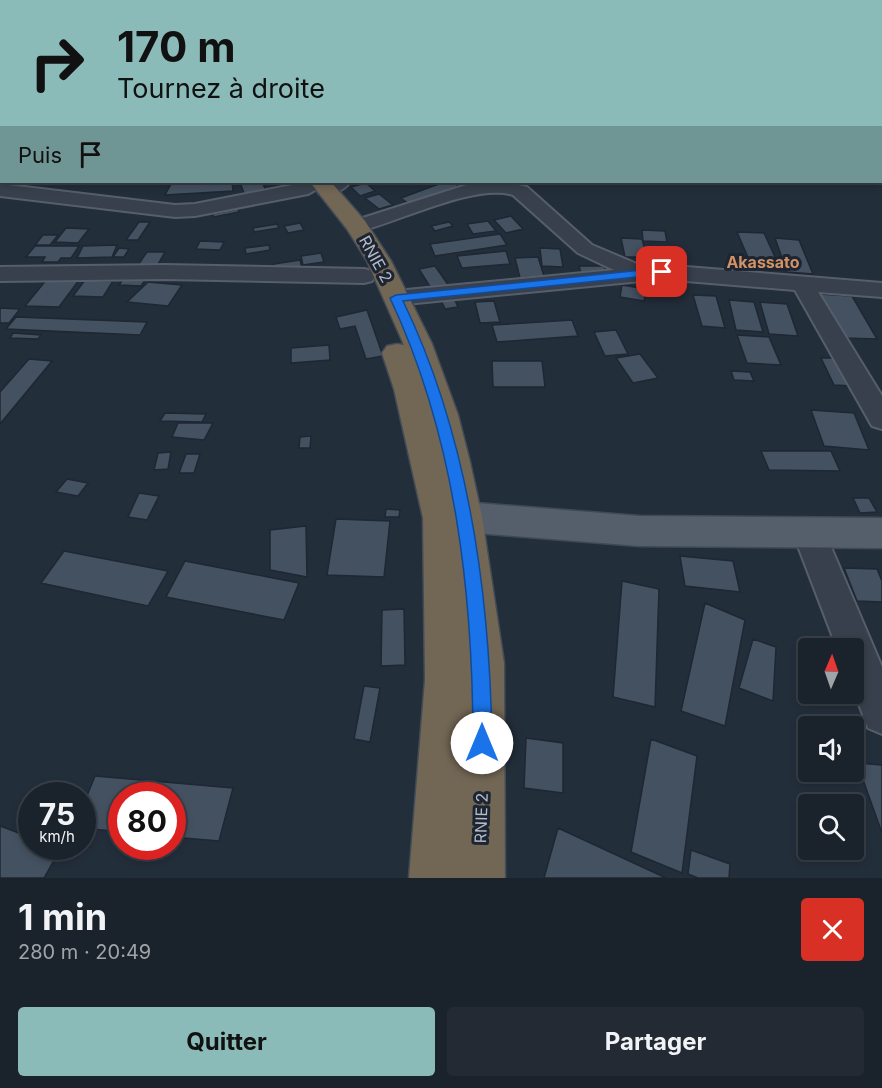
<!DOCTYPE html>
<html lang="fr">
<head>
<meta charset="utf-8">
<style>
  :root { --surface:#1a222c; --page:#232a34; --text:#f1f3f6; --muted:#9fa4a9; --line:#383f48; --accent:#8bbbb9 }
  body { margin:0; font-family:Inter,sans-serif; background:var(--page); color:var(--text); height:100vh; display:flex; flex-direction:column; font-size:22px; white-space:nowrap }
  * { box-sizing:border-box; margin:0 }
  p { font-size:20px; color:var(--muted) }
  .icon { flex:none; width:33px; height:33px; fill:none; stroke:currentColor; stroke-width:2; stroke-linecap:round; stroke-linejoin:round }
  .map { position:relative; height:878px; overflow:hidden }
  .panel { display:flex; flex-direction:column; background:var(--surface); flex:1 }
  .panel>* { flex:none }
  .banner { position:absolute; left:0px; top:0px; width:882px; height:183px; box-shadow:0 3px 9px #0003,0 0 0 2px var(--line); background:#8bbbb9; color:#111; overflow:hidden }
  .needle { width:39px; rotate:2deg }
  .controls { position:absolute; left:798px; top:638px; display:grid; gap:12px }
  .controls a { display:grid; place-items:center; width:66px; height:66px; border-radius:6px; background:var(--surface); box-shadow:0 3px 9px #0003,0 0 0 2px var(--line); font-size:30px }
  .speed { position:absolute; left:18px; top:782px; display:flex; gap:12px; font-size:30px; font-weight:700; text-align:center }
  .speed>* { display:grid; place-content:center; width:78px; height:78px; border-radius:50%; background:var(--surface); box-shadow:0 3px 9px #0003,0 0 0 2px var(--line); line-height:1 }
  .speed small { font-size:15px; font-weight:400 }
  .speed .limit { border:9px solid #d22; background:#fff; color:#111 }
  .pin { position:absolute; display:grid; place-items:center; width:51px; height:51px; color:#fff; margin:-26px; border-radius:12px; box-shadow:0 3px 9px #0006 }
  .me { position:absolute; width:66px; margin:-33px; rotate:0deg; stroke-linejoin:round; filter:drop-shadow(0 0 4px #0008) }
  .turn { display:flex; align-items:center; gap:21px; height:126px; padding:0 18px; font-size:27px }
  .turn .icon { width:78px; height:78px; stroke-width:2.5 }
  .turn b { display:block; font-size:42px; line-height:51px }
  .then { display:flex; align-items:center; height:57px; padding:0 18px; background:#0003; gap:12px; font-size:22px }
  .round { display:grid; place-items:center; flex:none; width:63px; height:63px; border-radius:6px; background:var(--page) }
  .head { display:flex; align-items:center; justify-content:space-between; height:102px; padding:0 18px }
  h1 { font-size:36px; font-weight:700; line-height:45px }
  .cta { display:flex; gap:12px; margin-top:auto; padding:12px 18px }
  .cta a { flex:1; height:69px; border-radius:6px; background:var(--accent); color:#111; font-size:24px; font-weight:700; line-height:69px; text-align:center }
  .cta a+a { background:var(--page); color:var(--text) }
  .map>svg:first-child { display:block }
</style>
</head>
<body>
<div class="map">
<svg width="882" height="878" viewBox="0 0 882 878">
  <rect width="100%" height="100%" fill="#232e3b"/>
  <path fill="#445160" stroke="#1e2733" stroke-width="1.5" d="M 232,182 L 233,191 L 165,195 L 171,184 Z
    M 240,182 L 262,182 L 268,195 L 246,199 Z
    M 444,182 L 452,182 L 461,187 L 413,207 L 401,198 Z
    M 366,183 L 375,191 L 360,196 L 351,187 Z
    M 379,194 L 393,205 L 379,209 L 365,198 Z
    M 238,209 L 239,212 L 214,217 L 212,214 Z
    M 511,216 L 523,229 L 506,233 L 494,220 Z
    M 488,221 L 496,231 L 473,234 L 467,224 Z
    M 139,222 L 150,222 L 138,240 L 126,240 Z
    M 449,222 L 453,226 L 435,231 L 431,226 Z
    M 300,223 L 304,230 L 288,233 L 284,226 Z
    M 277,224 L 279,228 L 254,232 L 253,228 Z
    M 66,228 L 89,229 L 78,243 L 55,242 Z
    M 642,230 L 665,231 L 667,242 L 643,241 Z
    M 737,232 L 764,233 L 781,270 L 753,269 Z
    M 500,234 L 507,245 L 435,256 L 430,244 Z
    M 43,235 L 58,235 L 50,245 L 35,245 Z
    M 621,238 L 642,239 L 647,257 L 625,257 Z
    M 775,238 L 799,240 L 813,274 L 787,272 Z
    M 200,241 L 224,242 L 220,250 L 196,249 Z
    M 117,245 L 112,257 L 77,258 L 83,246 Z
    M 269,245 L 270,250 L 246,254 L 245,248 Z
    M 35,246 L 79,246 L 71,258 L 61,258 L 58,262 L 42,262 L 45,257 L 26,257 Z
    M 119,248 L 129,249 L 124,257 L 113,257 Z
    M 540,248 L 560,249 L 563,267 L 542,266 Z
    M 506,251 L 510,264 L 462,268 L 457,256 Z
    M 147,252 L 165,252 L 157,266 L 138,265 Z
    M 321,253 L 324,262 L 303,265 L 301,256 Z
    M 538,257 L 544,276 L 520,278 L 515,258 Z
    M 300,260 L 302,268 L 275,272 L 274,264 Z
    M 435,266 L 449,286 L 432,290 L 419,269 Z
    M 579,266 L 604,266 L 606,273 L 581,273 Z
    M 124,278 L 146,279 L 141,286 L 119,285 Z
    M 47,279 L 79,280 L 59,307 L 25,306 Z
    M 85,280 L 113,281 L 103,297 L 73,296 Z
    M 148,282 L 182,285 L 168,306 L 127,302 Z
    M 622,285 L 646,289 L 644,301 L 620,297 Z
    M 819,294 L 852,296 L 877,339 L 842,338 Z
    M 693,295 L 716,296 L 725,328 L 702,326 Z
    M 453,296 L 458,307 L 445,309 L 440,298 Z
    M 729,300 L 754,302 L 763,332 L 736,330 Z
    M 494,301 L 500,322 L 480,323 L 475,302 Z
    M 760,302 L 787,304 L 798,336 L 769,334 Z
    M 0,308 L 20,309 L 9,323 L 0,323 Z
    M 367,310 L 383,356 L 366,359 L 355,326 L 340,329 L 336,317 Z
    M 16,317 L 147,322 L 140,335 L 6,329 Z
    M 572,320 L 578,336 L 497,342 L 492,325 Z
    M 616,330 L 628,354 L 605,356 L 594,332 Z
    M 13,333 L 41,335 L 38,339 L 10,338 Z
    M 737,335 L 769,337 L 781,365 L 747,363 Z
    M 329,345 L 330,360 L 291,363 L 291,348 Z
    M 640,354 L 658,378 L 633,383 L 616,358 Z
    M 821,358 L 838,358 L 852,386 L 834,385 Z
    M 29,359 L 52,361 L 0,424 L 0,392 Z
    M 492,361 L 542,361 L 545,387 L 493,387 Z
    M 731,371 L 750,372 L 754,381 L 734,380 Z
    M 811,410 L 854,413 L 869,450 L 824,446 Z
    M 165,413 L 206,414 L 202,422 L 160,421 Z
    M 178,423 L 213,423 L 204,440 L 172,437 Z
    M 311,436 L 310,448 L 299,448 L 300,437 Z
    M 761,451 L 831,451 L 840,471 L 769,470 Z
    M 171,452 L 168,469 L 154,470 L 158,453 Z
    M 186,454 L 200,454 L 194,473 L 179,473 Z
    M 67,479 L 88,483 L 78,496 L 56,492 Z
    M 139,493 L 159,496 L 147,520 L 128,517 Z
    M 853,498 L 869,498 L 877,512 L 860,513 Z
    M 386,509 L 400,510 L 399,517 L 385,517 Z
    M 336,519 L 390,521 L 384,577 L 327,575 Z
    M 306,526 L 307,577 L 270,570 L 270,530 Z
    M 64,551 L 168,571 L 148,606 L 41,583 Z
    M 680,556 L 733,561 L 740,592 L 685,586 Z
    M 185,561 L 299,583 L 284,620 L 166,597 Z
    M 844,568 L 877,569 L 882,581 L 882,602 L 857,601 Z
    M 622,581 L 659,589 L 655,707 L 613,697 Z
    M 705,603 L 745,620 L 725,726 L 681,711 Z
    M 404,609 L 405,665 L 381,666 L 382,610 Z
    M 753,639 L 776,647 L 773,701 L 739,688 Z
    M 364,686 L 380,688 L 370,742 L 354,739 Z
    M 526,738 L 563,743 L 563,793 L 524,788 Z
    M 651,739 L 697,756 L 682,873 L 631,852 Z
    M 857,763 L 882,765 L 882,833 Z
    M 95,776 L 233,788 L 219,841 L 172,837 L 172,795 L 122,795 L 122,832 L 82,828 L 82,808 Z
    M 0,826 L 32,838 L 32,846 L 54,846 L 61,848 L 44,878 L 0,878 Z
    M 558,828 L 666,878 L 544,878 Z
    M 691,850 L 730,864 L 729,878 L 698,878 L 688,874 Z"/>
  <g fill="none" stroke-linecap="round" stroke-linejoin="round">
    <g stroke="#555e6a" stroke-width="4">
      <path id="minor" d="M 41,0 L 53,0 L 40,2 Z
        M 351,0 L 363,0 L 351,2 Z
        M 414,0 L 426,0 L 426,2 L 414,2 Z
        M 603,0 L 617,0 L 618,2 L 604,2 Z
        M 0,3 L 2,3 L 2,11 L 0,11 Z
        M 880,29 L 882,29 L 882,37 L 880,37 Z
        M 2,34 L 2,43 L 0,43 L 0,35 Z
        M 880,62 L 882,62 L 882,70 L 880,70 Z
        M 0,103 L 2,103 L 2,113 L 0,113 Z
        M 0,149 L 2,149 L 0,161 Z
        M 308,182 L 315,184 L 317,188 L 327,182 L 350,182 C 344,191 330,196 319,193 L 317,189 L 308,194 L 195,216 L 175,217 L 0,196 L 0,184 L 175,205 L 195,204 Z
        M 476,182 L 506,182 L 527,187 L 592,245 L 644,267 L 662,265 L 882,283 L 882,297 L 818,292 L 882,396 L 882,429 L 872,426 L 795,290 L 662,279 L 396,305 L 388,303 L 384,298 L 388,293 L 396,291 L 614,270 L 578,253 L 513,195 C 474,183 399,222 357,232 L 350,230 L 347,226 L 350,222 Z
        M 165,265 L 364,269 L 372,271 L 375,276 L 372,281 L 364,283 L 165,279 L 0,281 L 0,267 Z
        M 809,520 L 820,524 L 825,533 L 882,667 L 882,734 L 868,728 L 854,691 L 854,648 L 837,648 L 793,533 L 798,524 Z"/>
    </g>
    <g stroke="#404955" stroke-width="3">
      <path id="major" d="M 464,502 L 639,516 L 882,518 L 882,548 L 639,546 L 464,532 L 451,527 L 446,517 L 451,507 Z"/>
    </g>
    <g stroke="#424b57" stroke-width="3">
      <path id="highway" d="M 255,0 L 269,0 L 255,2 Z
        M 310,182 L 331,182 L 365,221 L 391,261 L 432,344 L 458,415 L 470,462 L 482,517 L 504,663 L 505,878 L 409,878 L 425,680 L 423,518 L 394,389 L 382,353 L 387,346 L 397,344 L 404,345 L 367,261 L 347,229 Z"/>
    </g>
    <use href="#minor" fill="#37404c" fill-rule="evenodd"/>
    <use href="#major" fill="#555f6c" fill-rule="evenodd"/>
    <use href="#highway" fill="#726654" fill-rule="evenodd"/>
  </g>
  <path fill="#1a73e8" stroke="#114b97" stroke-width="1.5" d="M 662,268 L 667,272 L 666,274 L 403,301 C 469,437 490,593 492,743 L 489,750 L 482,753 L 476,750 L 473,743 C 473,592 455,436 390,298 L 396,295 Z"/>
  <g text-anchor="middle" dominant-baseline="central" stroke-width="6" stroke-linejoin="round" paint-order="stroke">
    <g font-size="16" fill="#b3bbc7" stroke="#1c2531">
      <text transform="translate(376 259) rotate(61)">RNIE 2</text>
      <text transform="translate(481 818) rotate(-88)">RNIE 2</text>
    </g>
    <g font-size="16" font-weight="bold" fill="#d29263" stroke="#1c2531">
      <text x="763" y="262">Akassato</text>
    </g>
  </g>
</svg>
<div class="controls">
<a><svg class="needle" viewBox="-14 -14 28 28"><path d="M0-13l5 13h-10z" fill="#e53935"/><path d="M0 13l5-13h-10z" fill="#9fa4a9"/></svg></a>
<a><svg class="icon" aria-label="sound" viewBox="0 0 24 24"><path d="M4 9h4l5-4v14l-5-4H4zM17 9q2 3 0 6"/></svg></a>
<a><svg class="icon" aria-label="search" viewBox="0 0 24 24"><circle cx="10" cy="10" r="6"/><path d="M15 15l6 6"/></svg></a>
</div>
<div class="speed"><div>75<small>km/h</small></div><div class="limit">80</div></div>
<div class="pin" style="left:662px;top:272px;background:#d93025"><svg class="icon" aria-label="arrive" viewBox="0 0 24 24"><path d="M6 21V4h12l-3 4 3 4H6"/></svg></div>
<svg class="me" style="left:482px;top:743px" viewBox="-20 -20 40 40"><circle r="19" fill="#fff"/><path d="M0-13L10 11 0 6-10 11z" fill="#1a73e8"/></svg>
<div class="banner">
<div class="turn"><svg class="icon" aria-label="right" viewBox="0 0 24 24"><path d="M7 20v-9h11M14 6l5 5-5 5"/></svg><div><b>170 m</b>Tournez à droite</div></div>
<div class="then">Puis<svg class="icon" aria-label="arrive" viewBox="0 0 24 24"><path d="M6 21V4h12l-3 4 3 4H6"/></svg></div>
</div>
</div>
<section class="panel">
<div class="head"><div><h1>1 min</h1><p>280 m · 20:49</p></div><a class="round" style="background:#d93025;color:#fff"><svg class="icon" aria-label="close" viewBox="0 0 24 24"><path d="M6 6l12 12M18 6L6 18"/></svg></a></div>
<div class="cta"><a>Quitter</a><a>Partager</a></div>
</section>
</body>
</html>
